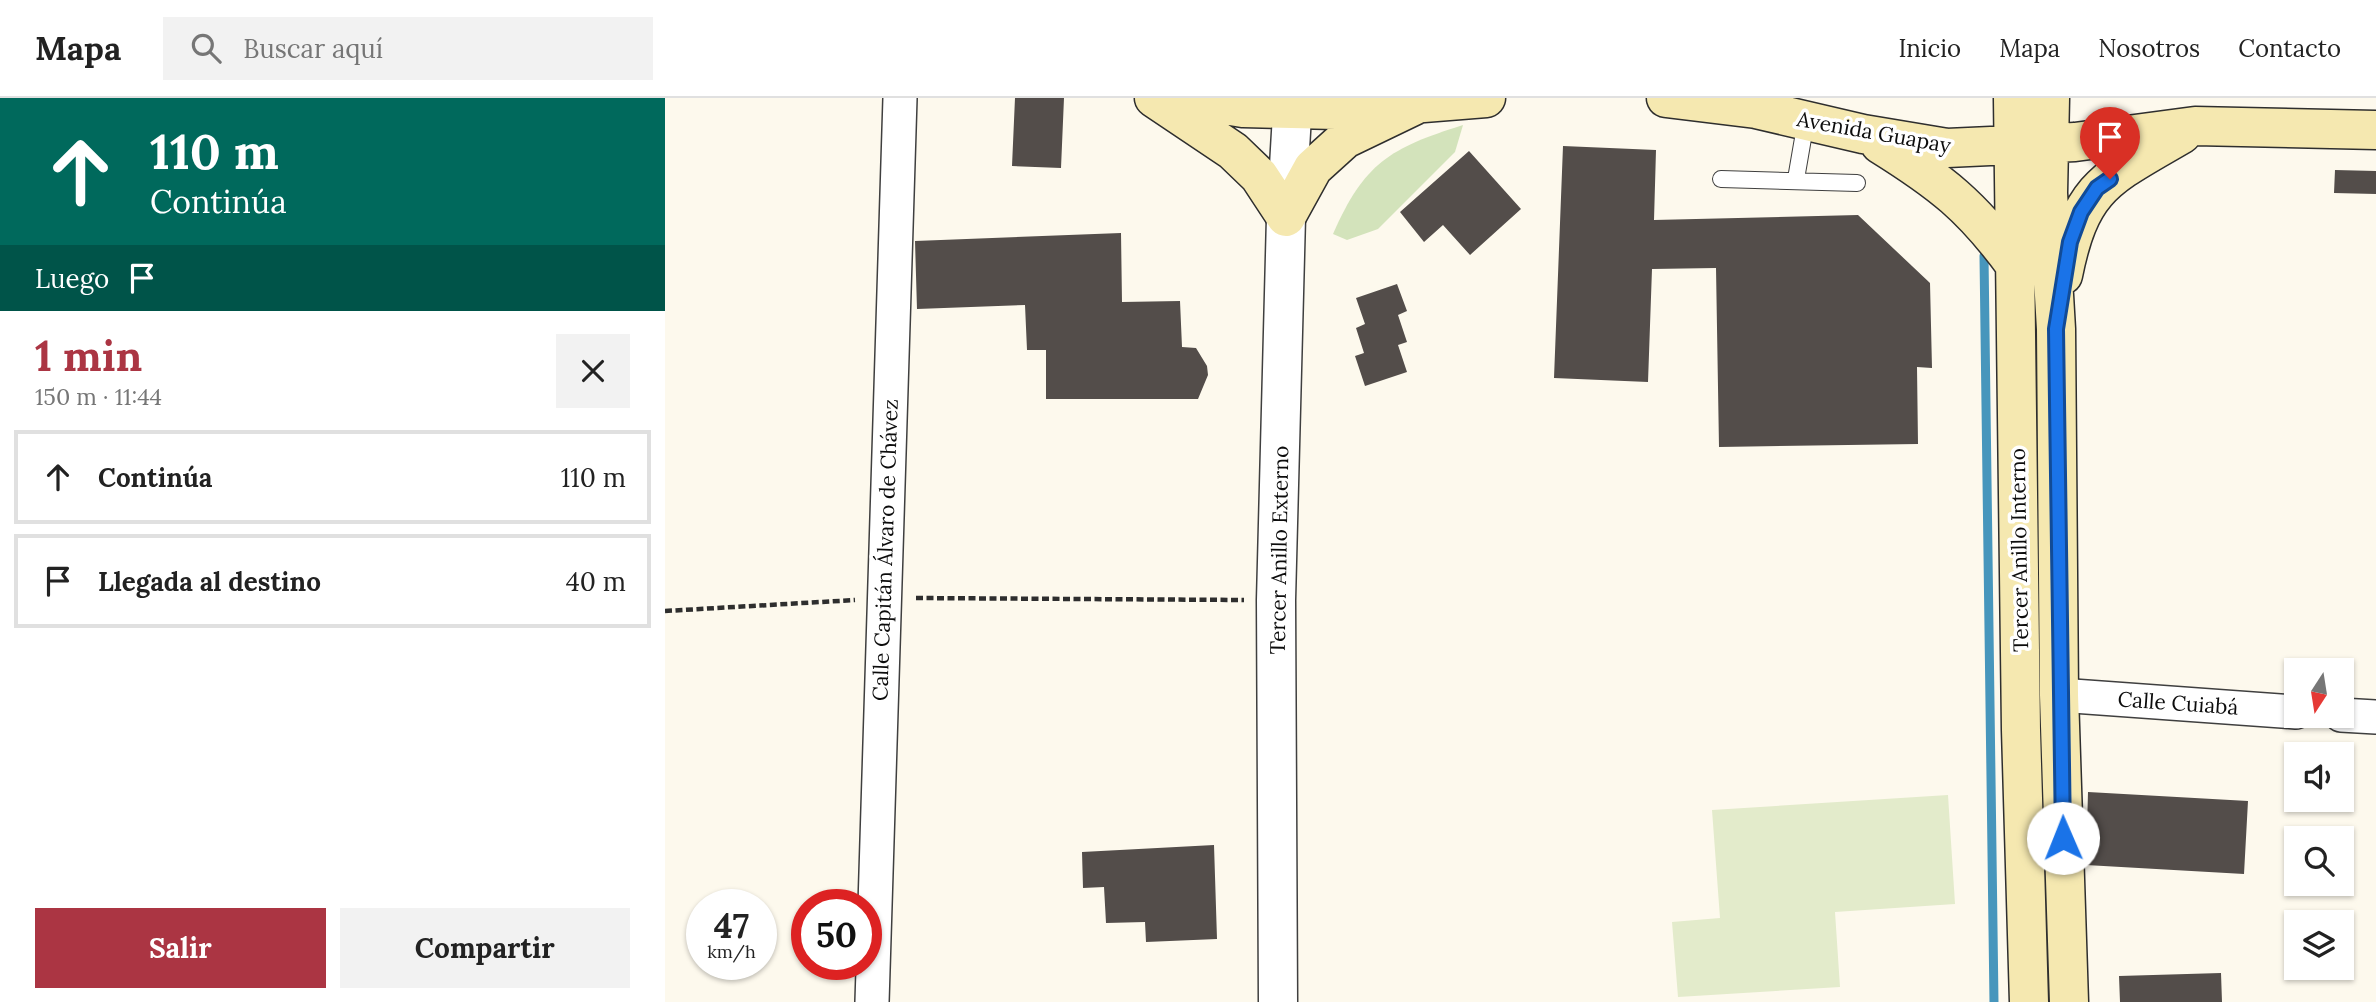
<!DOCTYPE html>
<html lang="es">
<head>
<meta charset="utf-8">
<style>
  :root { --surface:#fff; --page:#f2f2f2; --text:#222; --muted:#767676; --line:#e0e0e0; --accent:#ab3543 }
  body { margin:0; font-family:Lora,serif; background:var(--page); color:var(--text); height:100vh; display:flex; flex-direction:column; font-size:26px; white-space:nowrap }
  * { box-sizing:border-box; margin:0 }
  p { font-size:23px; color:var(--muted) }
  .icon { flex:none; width:38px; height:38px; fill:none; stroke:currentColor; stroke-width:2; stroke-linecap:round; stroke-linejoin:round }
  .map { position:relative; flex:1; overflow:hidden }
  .sheet { display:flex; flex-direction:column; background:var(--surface); width:665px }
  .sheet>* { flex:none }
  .guide { background:#00695c; color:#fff; overflow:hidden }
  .needle { width:46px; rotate:192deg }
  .buttons { position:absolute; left:1619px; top:560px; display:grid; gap:14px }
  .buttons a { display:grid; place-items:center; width:70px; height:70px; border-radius:0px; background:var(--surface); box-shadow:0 2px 5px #0004; font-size:35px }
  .speed { position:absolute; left:21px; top:791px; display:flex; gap:14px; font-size:35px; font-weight:700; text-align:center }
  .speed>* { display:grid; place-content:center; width:91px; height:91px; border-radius:50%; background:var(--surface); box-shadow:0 2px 5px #0004; line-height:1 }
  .speed small { font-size:18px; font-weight:400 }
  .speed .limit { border:10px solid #d22; background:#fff; color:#111 }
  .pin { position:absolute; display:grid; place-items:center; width:60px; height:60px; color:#fff; margin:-72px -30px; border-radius:50% 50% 50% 0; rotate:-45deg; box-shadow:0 0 7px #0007 }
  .pin .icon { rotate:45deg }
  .me { position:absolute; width:77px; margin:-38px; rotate:359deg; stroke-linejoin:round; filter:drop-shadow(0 0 5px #0008) }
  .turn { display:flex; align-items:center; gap:24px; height:147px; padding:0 35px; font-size:32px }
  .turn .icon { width:91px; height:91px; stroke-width:2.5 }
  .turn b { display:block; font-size:49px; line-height:60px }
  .then { display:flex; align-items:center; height:66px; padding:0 35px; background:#0003; gap:14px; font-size:26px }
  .round { display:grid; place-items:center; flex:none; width:74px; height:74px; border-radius:0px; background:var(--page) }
  .headline { display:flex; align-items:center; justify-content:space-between; height:119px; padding:0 35px }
  h1 { font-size:42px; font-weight:800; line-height:52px; color:var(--accent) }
  .button { display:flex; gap:14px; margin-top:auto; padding:14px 35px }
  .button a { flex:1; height:80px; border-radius:0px; background:var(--accent); color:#fff; font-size:28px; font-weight:800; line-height:80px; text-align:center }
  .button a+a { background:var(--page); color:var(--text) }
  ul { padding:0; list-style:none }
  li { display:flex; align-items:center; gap:21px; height:94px; margin:0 14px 10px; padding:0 21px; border:4px solid var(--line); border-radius:0px }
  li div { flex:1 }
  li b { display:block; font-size:26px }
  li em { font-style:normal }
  header { display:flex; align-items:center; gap:42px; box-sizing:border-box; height:98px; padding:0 35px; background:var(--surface); border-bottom:2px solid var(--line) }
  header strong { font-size:33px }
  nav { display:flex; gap:38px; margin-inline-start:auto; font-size:24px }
  .search { width:490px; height:63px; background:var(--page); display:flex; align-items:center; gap:18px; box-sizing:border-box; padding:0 24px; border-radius:0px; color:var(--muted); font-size:26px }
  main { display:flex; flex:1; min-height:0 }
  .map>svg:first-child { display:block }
</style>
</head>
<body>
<header>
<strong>Mapa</strong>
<div class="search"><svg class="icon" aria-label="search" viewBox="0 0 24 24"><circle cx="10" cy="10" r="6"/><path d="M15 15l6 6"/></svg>Buscar aquí</div>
<nav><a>Inicio</a><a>Mapa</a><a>Nosotros</a><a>Contacto</a></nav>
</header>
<main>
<section class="sheet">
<div class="guide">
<div class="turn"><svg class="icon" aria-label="ahead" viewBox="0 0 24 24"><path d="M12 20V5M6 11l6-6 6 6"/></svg><div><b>110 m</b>Continúa</div></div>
<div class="then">Luego<svg class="icon" aria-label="arrive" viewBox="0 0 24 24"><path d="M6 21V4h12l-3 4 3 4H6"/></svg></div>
</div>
<div class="headline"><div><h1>1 min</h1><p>150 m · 11:44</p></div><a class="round"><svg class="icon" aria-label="close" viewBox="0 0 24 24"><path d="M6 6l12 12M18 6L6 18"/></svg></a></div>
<ul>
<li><svg class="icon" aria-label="ahead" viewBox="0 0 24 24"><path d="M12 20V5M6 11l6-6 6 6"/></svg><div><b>Continúa</b></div><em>110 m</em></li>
<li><svg class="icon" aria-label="arrive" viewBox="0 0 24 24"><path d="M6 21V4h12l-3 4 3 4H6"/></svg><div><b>Llegada al destino</b></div><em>40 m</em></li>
</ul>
<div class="button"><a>Salir</a><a>Compartir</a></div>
</section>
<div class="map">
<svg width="1711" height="904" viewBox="0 0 1711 904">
  <rect width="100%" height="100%" fill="#fdf9ed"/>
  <path fill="#d3e3bb" d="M 798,27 L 790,54 L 713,131 L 682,142 L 668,136 C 699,65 725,50 798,27 Z"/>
  <path fill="#e3ebcb" d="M 1283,697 L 1290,806 L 1170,814 L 1175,889 L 1013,899 L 1007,824 L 1055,820 L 1047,712 Z"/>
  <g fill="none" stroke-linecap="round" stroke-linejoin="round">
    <path stroke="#4796bc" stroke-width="9" d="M 1319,158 L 1329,904"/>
  </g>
  <path fill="#534d4a" d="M 350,0 L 399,0 L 396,70 L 347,68 Z
    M 898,48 L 991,52 L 989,122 L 1193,117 L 1265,185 L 1267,270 L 1252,269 L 1253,346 L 1054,349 L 1051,170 L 987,171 L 983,284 L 889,280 Z
    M 804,53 L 856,111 L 805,157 L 778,127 L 759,144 L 735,114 Z
    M 1670,72 L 1711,73 L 1711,96 L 1669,95 Z
    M 456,135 L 457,204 L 515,203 L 517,249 L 531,250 L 542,268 L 543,277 L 533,301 L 381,301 L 381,252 L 362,252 L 360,207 L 252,211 L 250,143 Z
    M 732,186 L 742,213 L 733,217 L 742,244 L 733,247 L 742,274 L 700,288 L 690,258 L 699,255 L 691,230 L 700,226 L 691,200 Z
    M 1423,694 L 1583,703 L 1579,776 L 1421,767 Z
    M 549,747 L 552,841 L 481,844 L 480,824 L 441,825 L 439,789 L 418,790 L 417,754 Z
    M 1556,875 L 1557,904 L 1455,904 L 1454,878 Z"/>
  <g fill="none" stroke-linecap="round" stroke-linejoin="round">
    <g stroke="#3f3f3f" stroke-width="18">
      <path id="service" d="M 1056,81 L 1192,85
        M 1131,81 L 1141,23"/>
    </g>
    <g stroke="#3f3f3f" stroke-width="36">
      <path id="minor" d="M 1394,597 L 1631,614
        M 1676,617 L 1711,619
        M 207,904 L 235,0"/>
    </g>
    <g stroke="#3f3f3f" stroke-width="41">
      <path id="tertiary" d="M 613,904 L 611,502 L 621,119 L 628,0"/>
    </g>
    <g stroke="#2e2e2e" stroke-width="41">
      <path id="secondary" d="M 489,0 L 568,53 L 594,78 L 621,119 L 648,70 L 680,41 L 761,2
        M 517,0 L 578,10 L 671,12 L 821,0
        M 1001,0 L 1091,11 L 1198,36 L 1282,50 L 1410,44 L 1530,28 L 1711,32
        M 1348,0 L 1356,632 L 1364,904
        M 1385,0 L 1383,95 L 1391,231 L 1394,597 L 1404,904
        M 1215,46 C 1276,84 1307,108 1350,167
        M 1398,177 C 1416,87 1442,80 1517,36"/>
    </g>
    <path stroke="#2e2e2e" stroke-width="4.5" stroke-dasharray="7 3.5" stroke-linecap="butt" d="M 251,500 L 579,502
      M 0,513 L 190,502"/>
    <use href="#service" stroke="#fff" stroke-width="16"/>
    <use href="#minor" stroke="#fff" stroke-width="33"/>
    <use href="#tertiary" stroke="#fff" stroke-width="38"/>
    <use href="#secondary" stroke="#f5e8b0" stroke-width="38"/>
  </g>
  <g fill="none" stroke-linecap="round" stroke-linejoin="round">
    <g stroke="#114b97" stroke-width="18">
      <path id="route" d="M 1398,740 L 1391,231 L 1405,144 L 1416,114 L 1432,90 L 1445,81"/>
    </g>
    <use href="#route" stroke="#1a73e8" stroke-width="12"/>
  </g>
  <g text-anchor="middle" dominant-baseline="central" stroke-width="7" stroke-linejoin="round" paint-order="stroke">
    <g font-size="21" fill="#0c0c0c" stroke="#fff">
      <text transform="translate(1209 34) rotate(10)">Avenida Guapay</text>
      <text transform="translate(220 452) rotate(-88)">Calle Capitán Álvaro de Chávez</text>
      <text transform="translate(614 452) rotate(-89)">Tercer Anillo Externo</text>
      <text transform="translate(1354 452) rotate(-91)">Tercer Anillo Interno</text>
      <text transform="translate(1513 605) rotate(4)">Calle Cuiabá</text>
    </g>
  </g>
</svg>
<div class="buttons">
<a><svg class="needle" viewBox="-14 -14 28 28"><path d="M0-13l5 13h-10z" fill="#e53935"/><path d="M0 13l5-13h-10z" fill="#767676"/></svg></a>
<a><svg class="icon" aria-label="sound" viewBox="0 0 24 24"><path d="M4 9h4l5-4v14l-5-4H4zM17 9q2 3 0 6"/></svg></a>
<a><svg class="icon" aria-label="search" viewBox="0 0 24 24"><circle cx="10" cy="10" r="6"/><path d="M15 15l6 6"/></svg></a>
<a><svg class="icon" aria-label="layers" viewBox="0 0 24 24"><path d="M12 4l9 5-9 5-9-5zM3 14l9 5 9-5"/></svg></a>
</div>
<div class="speed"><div>47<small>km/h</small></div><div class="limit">50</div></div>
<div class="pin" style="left:1445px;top:81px;background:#d93025"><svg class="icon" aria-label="arrive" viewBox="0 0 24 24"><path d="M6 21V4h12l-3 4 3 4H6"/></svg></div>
<svg class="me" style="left:1398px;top:740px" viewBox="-20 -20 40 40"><circle r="19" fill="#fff"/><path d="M0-13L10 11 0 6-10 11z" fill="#1a73e8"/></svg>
</div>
</main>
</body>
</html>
